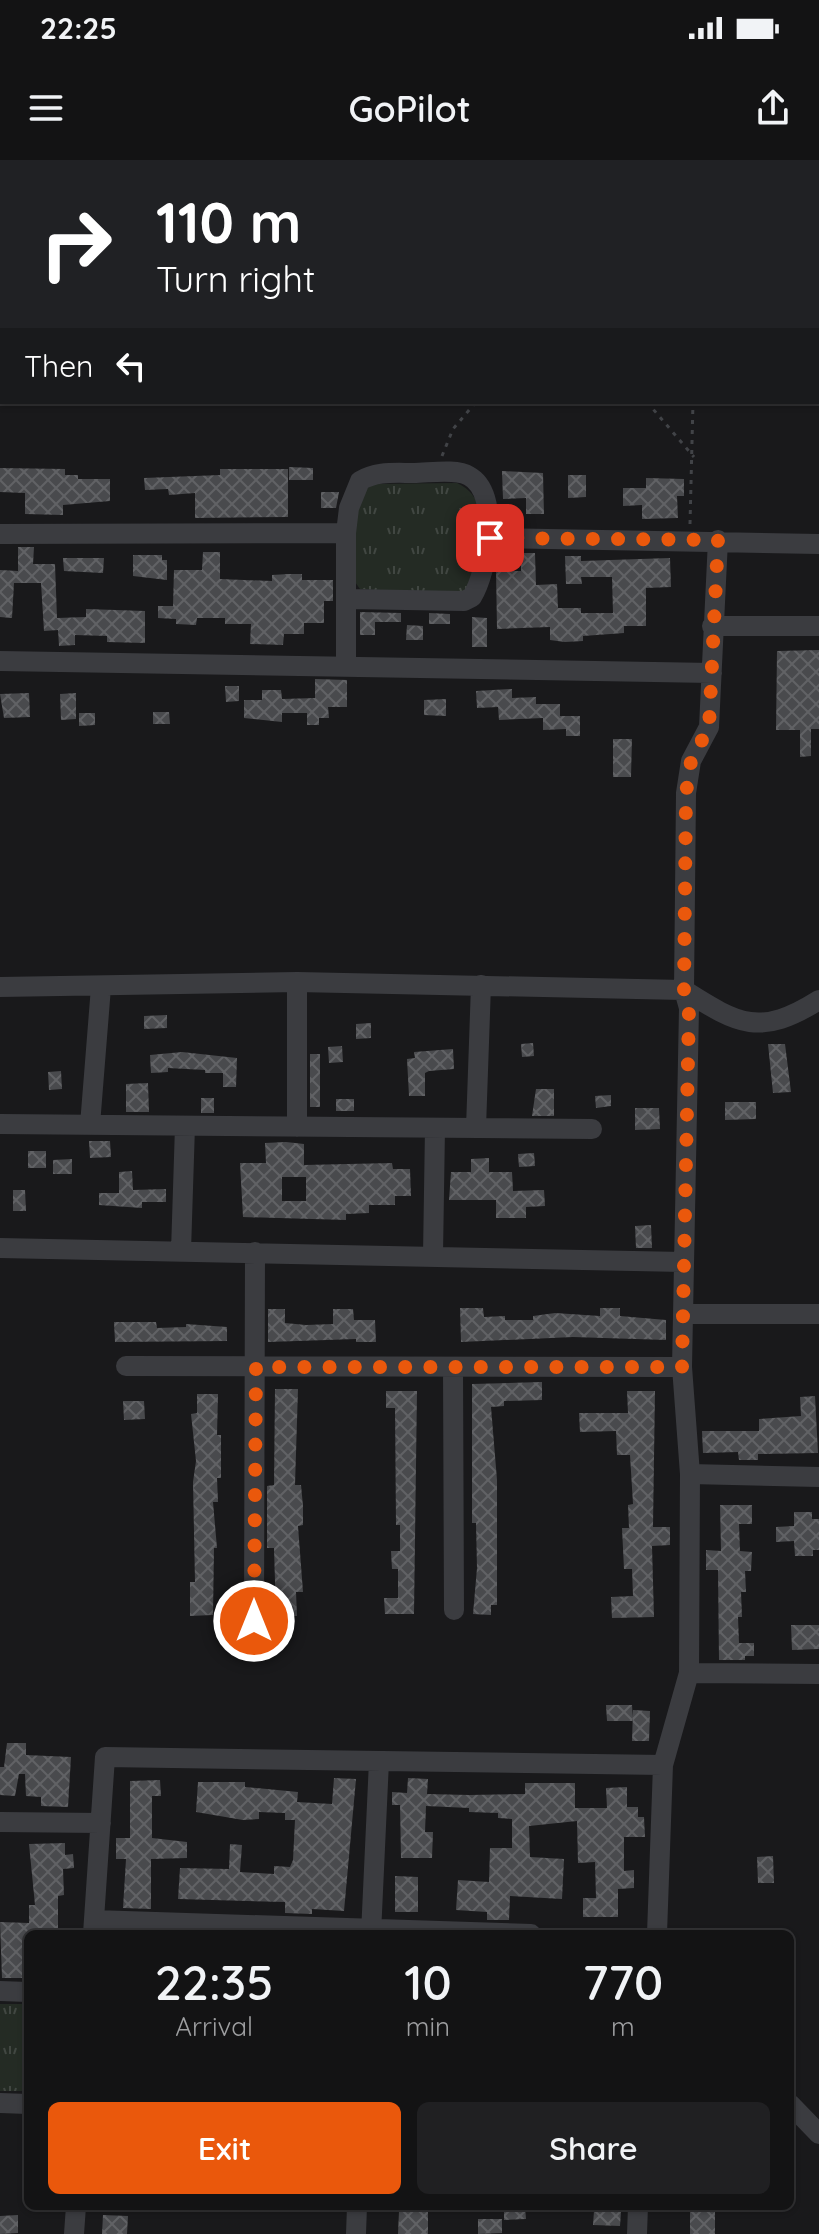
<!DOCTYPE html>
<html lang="en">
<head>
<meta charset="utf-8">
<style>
  :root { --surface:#131314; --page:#202022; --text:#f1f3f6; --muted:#9d9ea0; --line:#323234; --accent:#ea580c }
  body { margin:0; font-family:Quicksand,sans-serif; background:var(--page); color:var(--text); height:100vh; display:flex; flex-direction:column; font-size:30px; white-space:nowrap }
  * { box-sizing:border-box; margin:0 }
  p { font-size:26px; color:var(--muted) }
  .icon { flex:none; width:44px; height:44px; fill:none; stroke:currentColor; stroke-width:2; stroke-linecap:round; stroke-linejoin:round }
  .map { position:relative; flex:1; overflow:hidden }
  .details { position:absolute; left:24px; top:1770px; width:770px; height:280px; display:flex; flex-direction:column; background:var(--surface); border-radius:12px; box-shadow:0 2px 6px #0004,0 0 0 2px var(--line) }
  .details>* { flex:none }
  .guide { position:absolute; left:0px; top:0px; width:820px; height:244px; box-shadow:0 2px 6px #0004,0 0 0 2px var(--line); background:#202124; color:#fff; overflow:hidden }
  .pin { position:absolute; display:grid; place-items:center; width:68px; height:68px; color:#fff; margin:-34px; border-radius:16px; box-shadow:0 4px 12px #0006 }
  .me { position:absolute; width:88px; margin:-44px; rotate:0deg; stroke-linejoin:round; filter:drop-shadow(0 0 6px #0008) }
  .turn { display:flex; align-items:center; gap:28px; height:168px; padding:0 24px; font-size:36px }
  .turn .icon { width:104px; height:104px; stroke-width:2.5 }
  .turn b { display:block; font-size:56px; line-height:68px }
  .then { display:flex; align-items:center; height:76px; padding:0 24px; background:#0003; gap:16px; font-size:30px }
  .eta { display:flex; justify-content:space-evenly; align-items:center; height:136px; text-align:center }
  .eta b { font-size:48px; font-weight:600; line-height:56px }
  .button { display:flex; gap:16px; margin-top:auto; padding:16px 24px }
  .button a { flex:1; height:92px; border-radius:12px; background:var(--accent); color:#fff; font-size:32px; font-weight:600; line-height:92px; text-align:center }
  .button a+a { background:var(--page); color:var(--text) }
  .status { display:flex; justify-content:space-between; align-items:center; height:56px; padding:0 40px; background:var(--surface); direction:ltr }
  .status svg { height:22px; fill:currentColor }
  header { display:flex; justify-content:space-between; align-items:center; height:104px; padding:0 24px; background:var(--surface); font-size:36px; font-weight:600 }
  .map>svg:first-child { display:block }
</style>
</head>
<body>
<div class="status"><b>22:25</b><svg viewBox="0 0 49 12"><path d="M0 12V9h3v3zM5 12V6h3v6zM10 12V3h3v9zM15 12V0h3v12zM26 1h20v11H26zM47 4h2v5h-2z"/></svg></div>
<header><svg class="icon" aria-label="menu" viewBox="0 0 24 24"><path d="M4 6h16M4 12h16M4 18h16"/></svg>GoPilot<svg class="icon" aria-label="share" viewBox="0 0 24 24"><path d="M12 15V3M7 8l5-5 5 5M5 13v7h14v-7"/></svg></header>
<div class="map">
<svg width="819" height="2074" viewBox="0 0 819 2074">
  <defs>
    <pattern id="park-tufts" width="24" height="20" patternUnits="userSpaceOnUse" patternTransform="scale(2)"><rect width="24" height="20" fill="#242b24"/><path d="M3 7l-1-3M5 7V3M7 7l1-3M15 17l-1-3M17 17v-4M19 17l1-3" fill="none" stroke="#414742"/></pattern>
    <pattern id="building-cross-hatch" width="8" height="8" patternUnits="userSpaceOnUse" patternTransform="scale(2)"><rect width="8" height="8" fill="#494a4d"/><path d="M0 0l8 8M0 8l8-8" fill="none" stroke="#616265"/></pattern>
  </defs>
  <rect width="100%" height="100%" fill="#19191b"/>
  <path fill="url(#park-tufts)" d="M 457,323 C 495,340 476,386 471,420 L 466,430 L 456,435 L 360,429 L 353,419 L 356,340 L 372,324 Z
    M 0,1844 L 28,1844 L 28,1931 L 0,1931 Z"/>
  <path fill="url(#building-cross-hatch)" fill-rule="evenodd" d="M 289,307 L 313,308 L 313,320 L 289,320 Z
    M 0,308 L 65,309 L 65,315 L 78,315 L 78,319 L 110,319 L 110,341 L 63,345 L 63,355 L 25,354 L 25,333 L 0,332 Z
    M 220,309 L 288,309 L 288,357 L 195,358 L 195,333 L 169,335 L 168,329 L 145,330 L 144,318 L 220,315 Z
    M 502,311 L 543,313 L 544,354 L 526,354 L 526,338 L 503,339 Z
    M 568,315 L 586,315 L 586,337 L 568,338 Z
    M 646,318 L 684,319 L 684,336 L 677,336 L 678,358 L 642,359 L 642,345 L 623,346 L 623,328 L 646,328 Z
    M 321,332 L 339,332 L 336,348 L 321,348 Z
    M 18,387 L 34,387 L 33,404 L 55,404 L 57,458 L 86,457 L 86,449 L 145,451 L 145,483 L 107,482 L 107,476 L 75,475 L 75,485 L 59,486 L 58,470 L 44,471 L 41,423 L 14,423 L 12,458 L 0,457 L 0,410 L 18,411 Z
    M 203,392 L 220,392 L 220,419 L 272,421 L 272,415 L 288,414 L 302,414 L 302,420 L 333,420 L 333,441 L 324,441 L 324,463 L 304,463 L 304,474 L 284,474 L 283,485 L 250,484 L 251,464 L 225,464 L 225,458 L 197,458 L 196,465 L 176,464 L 176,459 L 158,458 L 158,446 L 173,446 L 174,410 L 202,410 Z
    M 521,393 L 535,393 L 536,425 L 557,424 L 558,448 L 581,448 L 581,453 L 613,453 L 612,417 L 581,417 L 582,424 L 566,424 L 565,396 L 581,396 L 581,401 L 670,398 L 671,427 L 646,428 L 646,466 L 624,466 L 624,473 L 583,476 L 583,481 L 565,482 L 550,480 L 550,467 L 497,469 L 496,411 L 521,411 Z
    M 133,395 L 162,395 L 162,400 L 167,400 L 167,420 L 133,416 Z
    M 63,398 L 104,398 L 103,413 L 64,411 Z
    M 360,452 L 401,453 L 401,462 L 375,462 L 375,475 L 360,475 Z
    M 429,453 L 450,454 L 450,464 L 429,464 Z
    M 472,457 L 487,458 L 487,487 L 472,487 Z
    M 407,465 L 423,466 L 423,480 L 406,480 Z
    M 819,490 L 819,569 L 811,569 L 811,596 L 800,597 L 800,570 L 776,570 L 777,491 Z
    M 315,519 L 347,520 L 347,547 L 328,547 L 329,558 L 319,558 L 319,565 L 307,565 L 307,553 L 282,553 L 282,562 L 244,558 L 244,540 L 262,540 L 262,530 L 281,530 L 282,539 L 315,538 Z
    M 225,526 L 239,526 L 239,541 L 226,542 Z
    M 512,529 L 512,538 L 536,537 L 536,544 L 560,544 L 560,556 L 580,556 L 580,576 L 566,576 L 566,569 L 543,570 L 543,558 L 499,560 L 498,547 L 477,548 L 476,531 Z
    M 29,533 L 30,557 L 4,558 L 0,534 Z
    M 76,533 L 76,559 L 61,560 L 60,534 Z
    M 446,539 L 446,556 L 424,555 L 424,540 Z
    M 153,552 L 169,552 L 170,564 L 153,564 Z
    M 79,553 L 95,553 L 95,565 L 79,566 Z
    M 613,579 L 632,579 L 631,617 L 613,617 Z
    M 167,855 L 167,868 L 144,869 L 144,856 Z
    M 371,863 L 371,878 L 356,879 L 356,864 Z
    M 533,883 L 534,896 L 522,897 L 521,884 Z
    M 768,884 L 785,884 L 791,932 L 773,933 Z
    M 342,886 L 343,902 L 329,903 L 328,887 Z
    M 453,889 L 454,909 L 429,911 L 425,913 L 425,936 L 409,936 L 407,899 L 415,898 L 414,892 Z
    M 182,892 L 237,898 L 236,927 L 223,927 L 223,913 L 205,913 L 205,910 L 168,908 L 168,912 L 151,913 L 150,895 Z
    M 310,894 L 320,894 L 320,947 L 310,947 Z
    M 61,911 L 62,929 L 49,930 L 48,912 Z
    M 148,923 L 149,952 L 126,952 L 126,924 Z
    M 536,929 L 554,929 L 554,956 L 532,956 Z
    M 611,935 L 611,946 L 596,948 L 595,936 Z
    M 201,938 L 214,938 L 214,953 L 201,953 Z
    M 336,939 L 354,939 L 354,951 L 336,951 Z
    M 725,942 L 756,942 L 756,959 L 725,960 Z
    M 635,948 L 659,948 L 660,969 L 635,970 Z
    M 89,981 L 110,981 L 111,997 L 90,998 Z
    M 286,982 L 304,984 L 304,1005 L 392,1003 L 393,1009 L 410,1009 L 411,1036 L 395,1036 L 395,1045 L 369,1045 L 369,1053 L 346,1054 L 346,1060 L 243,1057 L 240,1003 L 266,1003 L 265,983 ZM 282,1017 L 306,1017 L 306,1041 L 282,1041 Z
    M 28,991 L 46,991 L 46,1008 L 28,1008 Z
    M 534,993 L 535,1006 L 519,1007 L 518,994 Z
    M 489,998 L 489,1012 L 512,1012 L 513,1031 L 544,1030 L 545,1046 L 526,1047 L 526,1058 L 496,1058 L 496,1040 L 449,1040 L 451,1012 L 471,1012 L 471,999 Z
    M 72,999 L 72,1014 L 53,1014 L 53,1000 Z
    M 132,1011 L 133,1030 L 166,1029 L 166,1042 L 142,1042 L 142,1048 L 99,1045 L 99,1033 L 119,1033 L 119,1012 Z
    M 13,1030 L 25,1030 L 26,1051 L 13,1051 Z
    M 651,1065 L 652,1088 L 636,1088 L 635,1066 Z
    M 460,1148 L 483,1148 L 484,1157 L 505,1156 L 505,1160 L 533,1160 L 533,1156 L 555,1153 L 600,1156 L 600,1148 L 620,1148 L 620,1156 L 666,1160 L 666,1180 L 573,1177 L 461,1182 Z
    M 268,1149 L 285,1149 L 285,1163 L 306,1165 L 333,1164 L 333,1149 L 353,1149 L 354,1160 L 375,1160 L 376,1182 L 356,1182 L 356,1179 L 268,1182 Z
    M 114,1162 L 156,1162 L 157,1168 L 186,1167 L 186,1164 L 227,1167 L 227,1181 L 115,1182 Z
    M 542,1222 L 542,1240 L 504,1241 L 504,1246 L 491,1247 L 497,1320 L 497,1445 L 491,1445 L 491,1455 L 473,1454 L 477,1408 L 476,1363 L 472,1363 L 472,1224 Z
    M 275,1229 L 298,1229 L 295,1325 L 301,1325 L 303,1346 L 303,1365 L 298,1366 L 303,1432 L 296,1432 L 297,1456 L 276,1456 L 274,1388 L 267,1388 L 267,1326 L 274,1325 Z
    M 386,1231 L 417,1231 L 414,1454 L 385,1454 L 384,1438 L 398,1438 L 398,1409 L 392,1409 L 391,1391 L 400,1391 L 400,1365 L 396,1365 L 395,1248 L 386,1248 Z
    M 627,1231 L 655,1231 L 653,1367 L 670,1367 L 670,1385 L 652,1386 L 654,1457 L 612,1458 L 611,1437 L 633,1436 L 632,1409 L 624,1409 L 622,1368 L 629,1368 L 628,1345 L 633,1344 L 630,1295 L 617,1295 L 616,1271 L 580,1272 L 579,1253 L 628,1253 Z
    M 197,1234 L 218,1234 L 217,1275 L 221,1275 L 221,1318 L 217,1318 L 218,1342 L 213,1342 L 217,1388 L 214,1388 L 213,1455 L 190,1456 L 190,1422 L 195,1422 L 193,1322 L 196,1301 L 191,1254 L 197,1253 Z
    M 815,1236 L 818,1293 L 758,1294 L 758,1300 L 739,1300 L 738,1292 L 703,1293 L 702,1271 L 759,1271 L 759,1259 L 801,1256 L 800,1237 Z
    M 123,1241 L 144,1241 L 145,1259 L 124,1260 Z
    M 720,1345 L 752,1345 L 752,1364 L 739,1364 L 740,1391 L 752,1392 L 751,1411 L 745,1411 L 746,1432 L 741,1432 L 742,1457 L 738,1457 L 739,1483 L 754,1483 L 754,1496 L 745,1496 L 745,1500 L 719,1500 L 718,1410 L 706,1410 L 706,1390 L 721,1391 Z
    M 794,1352 L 812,1352 L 812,1359 L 819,1359 L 819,1390 L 813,1390 L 813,1396 L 795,1396 L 794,1381 L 776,1382 L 776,1367 L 794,1366 Z
    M 791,1465 L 819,1465 L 819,1489 L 792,1490 Z
    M 606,1545 L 632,1545 L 633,1561 L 607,1561 Z
    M 633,1550 L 650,1551 L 649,1581 L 632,1581 Z
    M 7,1583 L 26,1583 L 26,1595 L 71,1597 L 68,1647 L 41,1646 L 41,1637 L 26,1636 L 25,1614 L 19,1614 L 15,1636 L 0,1635 L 0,1607 L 4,1607 Z
    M 334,1618 L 356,1619 L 344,1751 L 312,1749 L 312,1754 L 285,1753 L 285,1742 L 178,1739 L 180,1708 L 229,1709 L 230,1684 L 242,1685 L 240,1712 L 274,1714 L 274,1706 L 290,1707 L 293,1700 L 295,1660 L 285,1660 L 285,1653 L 259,1652 L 259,1659 L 243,1660 L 196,1652 L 198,1622 L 245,1622 L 245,1627 L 298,1632 L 297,1642 L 332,1644 Z
    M 408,1618 L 428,1619 L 427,1634 L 469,1635 L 525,1634 L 525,1623 L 575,1623 L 575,1648 L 607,1648 L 606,1628 L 627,1627 L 627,1647 L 638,1647 L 638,1657 L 644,1657 L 645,1677 L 624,1677 L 624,1711 L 634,1710 L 634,1728 L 618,1729 L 618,1757 L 583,1757 L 583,1738 L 596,1738 L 595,1702 L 578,1703 L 577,1661 L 529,1666 L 530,1697 L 564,1699 L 562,1739 L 510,1736 L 509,1760 L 487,1760 L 487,1752 L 456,1750 L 458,1720 L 489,1722 L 490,1688 L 512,1688 L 512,1659 L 498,1658 L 498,1653 L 469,1652 L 469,1648 L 426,1646 L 425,1672 L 433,1672 L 432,1698 L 401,1698 L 400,1645 L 392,1645 L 392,1632 L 407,1633 Z
    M 160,1620 L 161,1636 L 152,1636 L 152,1678 L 187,1682 L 187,1698 L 151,1699 L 151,1749 L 123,1748 L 126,1699 L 116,1699 L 116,1678 L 130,1678 L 130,1621 Z
    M 65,1683 L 65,1695 L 73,1694 L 74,1708 L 63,1709 L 64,1735 L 58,1736 L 58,1774 L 27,1774 L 28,1818 L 2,1818 L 0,1762 L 29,1763 L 29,1745 L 35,1745 L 29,1684 Z
    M 773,1696 L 774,1723 L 758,1723 L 757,1697 Z
    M 395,1716 L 418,1717 L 418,1752 L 395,1752 Z
    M 504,2046 L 525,2046 L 526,2059 L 504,2060 Z
    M 690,2046 L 715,2046 L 715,2074 L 690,2074 Z
    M 399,2051 L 428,2052 L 428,2074 L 398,2074 Z
    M 594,2051 L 621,2052 L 620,2066 L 593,2065 Z
    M 18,2055 L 18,2073 L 0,2074 L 0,2056 Z
    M 103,2055 L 128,2056 L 127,2074 L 102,2074 Z
    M 478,2059 L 502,2059 L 502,2073 L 478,2074 Z"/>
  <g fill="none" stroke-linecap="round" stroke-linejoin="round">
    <path stroke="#414347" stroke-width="3" stroke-dasharray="4 6" stroke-linecap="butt" d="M 169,0 L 172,2
      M 418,0 L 418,2
      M 683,2 L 684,0
      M 692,2 L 692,0
      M 647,242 L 694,297
      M 442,296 L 453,269 L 476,242
      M 690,364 L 693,242"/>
    <path stroke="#3b3c40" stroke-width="20" d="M 0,374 L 346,373
      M 490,378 L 819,384
      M 712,466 L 819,466
      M 0,501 L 712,513
      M 346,507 L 346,373 L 349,348 L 360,321 C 376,311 394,313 414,313 C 429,313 456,308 469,316 C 501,333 488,411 472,437 L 464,441 L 348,439
      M 0,827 L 297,822 L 684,830 C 739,865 760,877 819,840
      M 0,964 L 592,969
      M 90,965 L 101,827
      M 297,967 L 297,822
      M 476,968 L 481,825
      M 0,1088 L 683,1102
      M 181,1091 L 185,966
      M 433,1095 L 435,968
      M 683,1154 L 819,1154
      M 126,1206 L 682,1207
      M 453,1208 L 454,1450
      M 690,1314 L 819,1317
      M 254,1461 L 255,1092
      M 689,1513 L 819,1514
      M 0,1662 L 101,1663
      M 94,1760 L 531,1774
      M 93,1774 L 105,1597 L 663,1605
      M 371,1774 L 379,1601
      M 657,1774 L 663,1605 L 689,1513 L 690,1314 L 682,1207 L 689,848 L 684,830 L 686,633 L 691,601 L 709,567 L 718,380
      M 0,1831 L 28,1832
      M 0,1943 L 28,1944
      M 790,1944 L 819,1974
      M 74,2074 L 76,2046
      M 356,2074 L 357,2046
      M 637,2074 L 638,2046"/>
  </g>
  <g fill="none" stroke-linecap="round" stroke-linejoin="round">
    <path stroke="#ea580c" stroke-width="14" stroke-dasharray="0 25.2" d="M 254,1461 L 256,1207 L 682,1207 L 689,848 L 684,830 L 686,633 L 691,601 L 709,567 L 718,380 L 490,378"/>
  </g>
</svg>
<div class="pin" style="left:490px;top:378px;background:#d93025"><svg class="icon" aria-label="arrive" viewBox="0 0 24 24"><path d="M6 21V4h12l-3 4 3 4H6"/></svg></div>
<svg class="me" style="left:254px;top:1461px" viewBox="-20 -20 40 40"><circle r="17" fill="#ea580c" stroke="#fff" stroke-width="3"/><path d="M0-11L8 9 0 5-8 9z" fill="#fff"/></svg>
<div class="guide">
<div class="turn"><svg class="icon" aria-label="right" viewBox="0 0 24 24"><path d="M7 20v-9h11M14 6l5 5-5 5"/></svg><div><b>110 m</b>Turn right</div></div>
<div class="then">Then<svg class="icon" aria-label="left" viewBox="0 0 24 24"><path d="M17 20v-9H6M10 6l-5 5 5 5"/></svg></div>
</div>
<section class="details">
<div class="eta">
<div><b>22:35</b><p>Arrival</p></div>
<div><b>10</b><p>min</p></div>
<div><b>770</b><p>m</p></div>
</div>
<div class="button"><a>Exit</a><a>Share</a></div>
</section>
</div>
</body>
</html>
